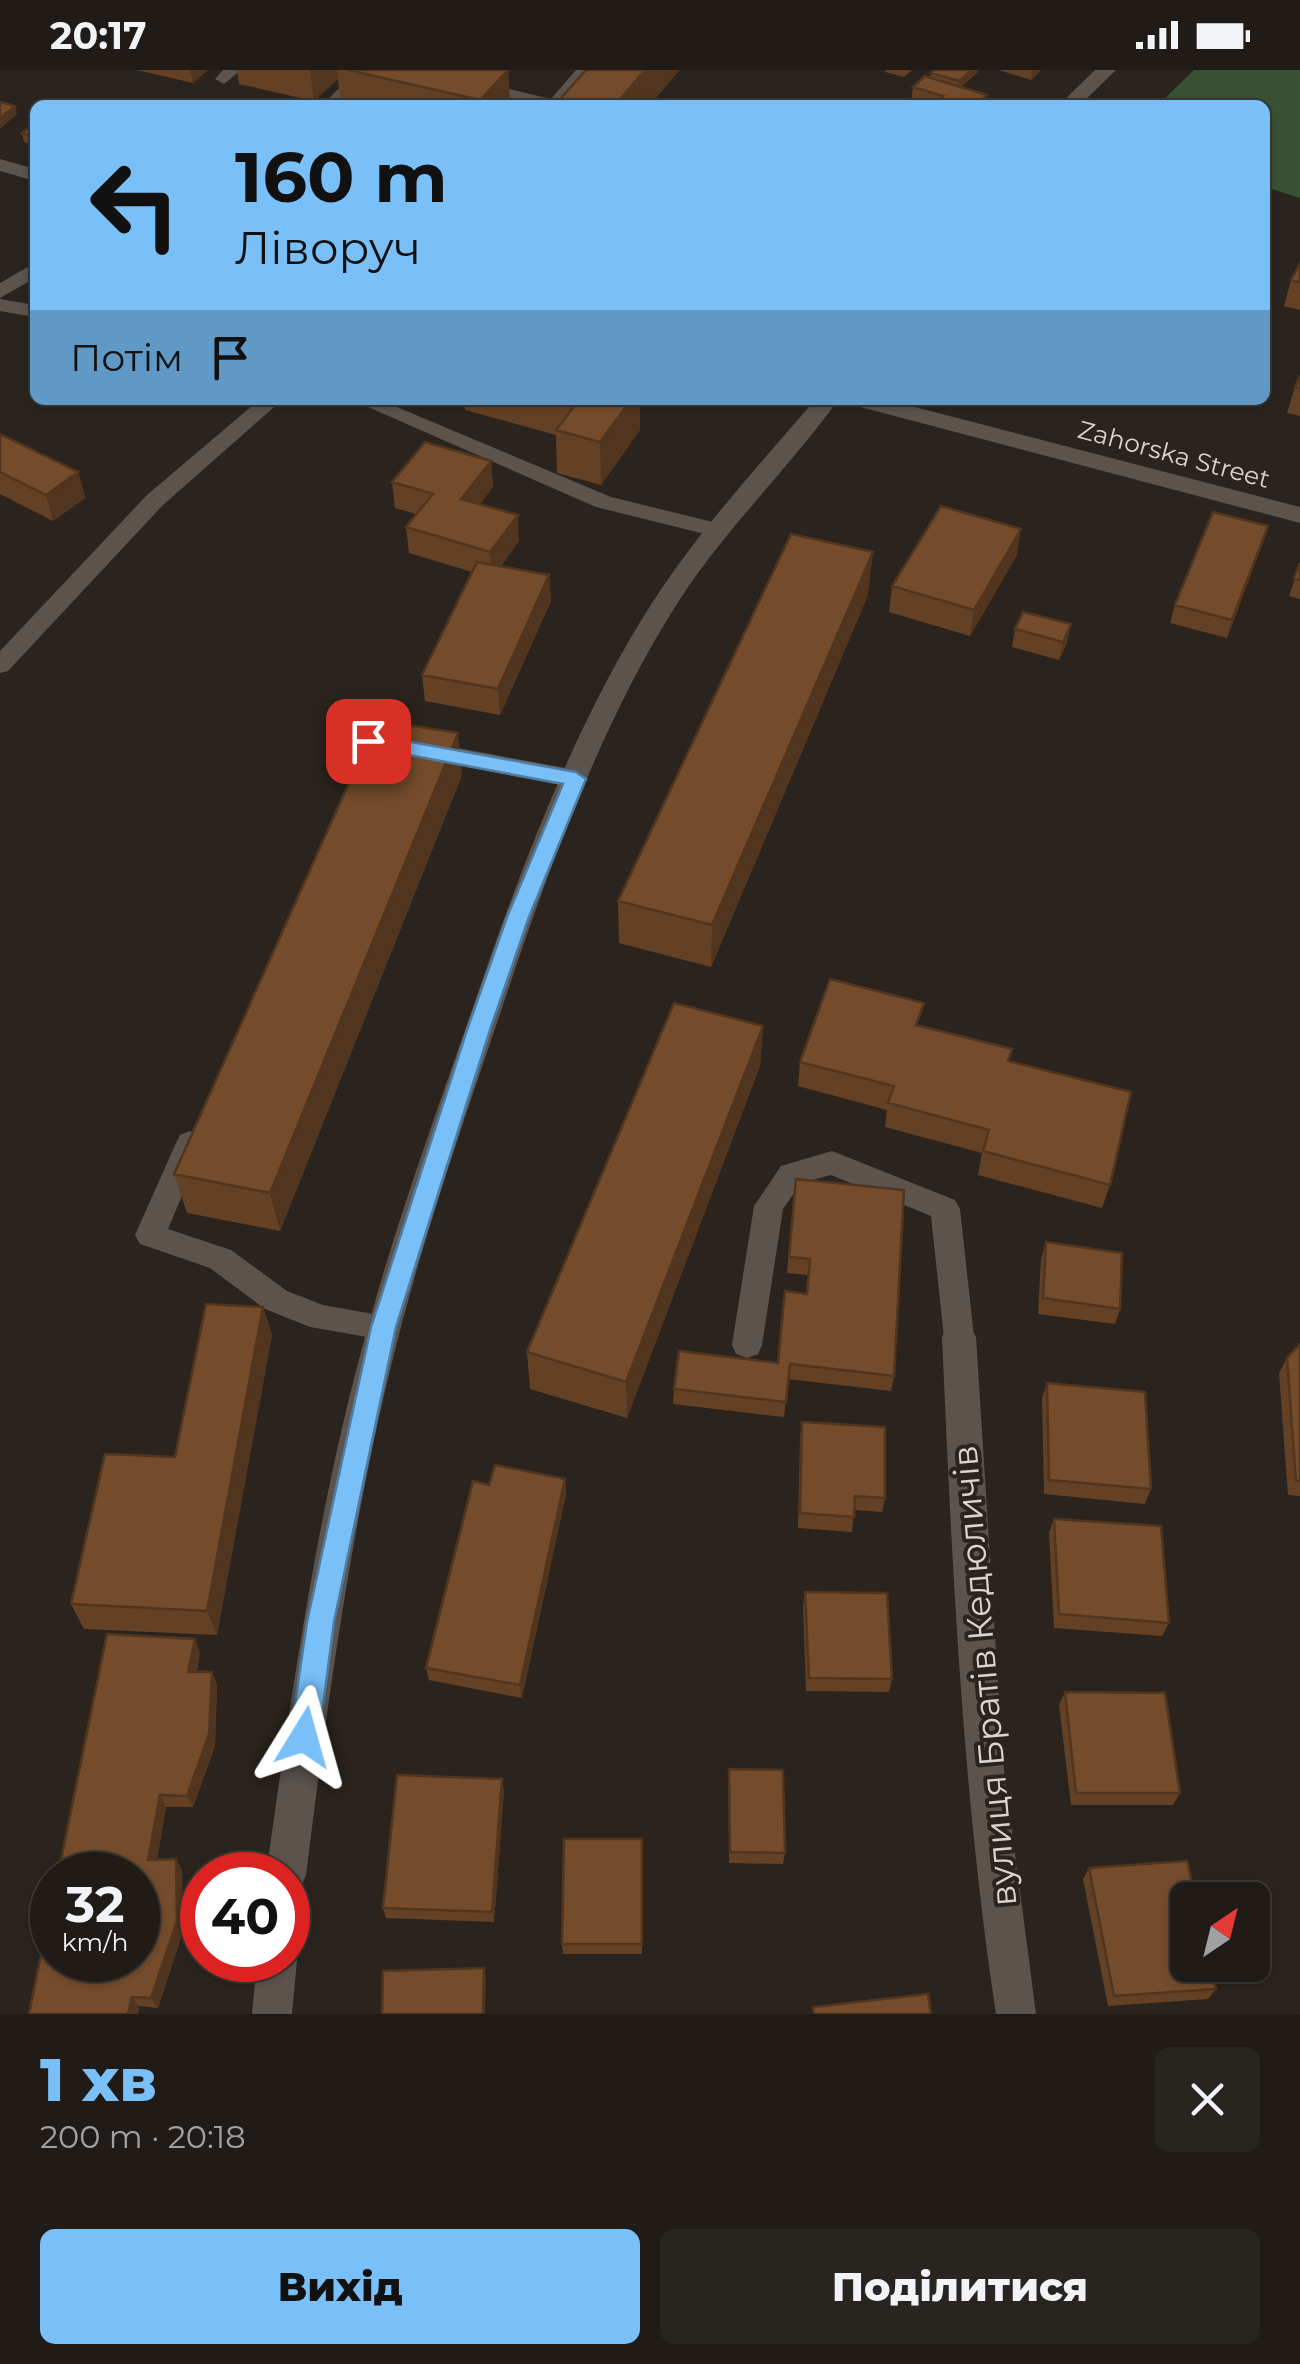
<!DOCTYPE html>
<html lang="uk">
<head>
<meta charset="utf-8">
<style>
  :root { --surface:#201b16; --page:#28241f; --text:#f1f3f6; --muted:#a2a1a1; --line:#3d3935; --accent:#79bff8 }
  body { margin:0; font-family:Montserrat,sans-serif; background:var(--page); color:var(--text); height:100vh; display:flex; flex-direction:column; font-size:38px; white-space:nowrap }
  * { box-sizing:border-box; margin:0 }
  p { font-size:32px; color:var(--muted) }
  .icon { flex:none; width:55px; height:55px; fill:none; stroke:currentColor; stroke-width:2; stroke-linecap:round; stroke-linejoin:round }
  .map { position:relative; height:1944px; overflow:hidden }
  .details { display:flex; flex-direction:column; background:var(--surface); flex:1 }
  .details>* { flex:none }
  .guide { position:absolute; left:30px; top:30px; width:1240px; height:305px; border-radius:15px; box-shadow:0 2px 8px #0004,0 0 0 2px var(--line); background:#79bff8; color:#111; overflow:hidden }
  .needle { width:65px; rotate:35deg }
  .controls { position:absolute; left:1170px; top:1812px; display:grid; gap:20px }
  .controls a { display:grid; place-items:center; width:100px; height:100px; border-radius:15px; background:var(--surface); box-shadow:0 2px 8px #0004,0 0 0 2px var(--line); font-size:50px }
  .speed { position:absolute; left:30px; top:1782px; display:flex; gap:20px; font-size:50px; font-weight:700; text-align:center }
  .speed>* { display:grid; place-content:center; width:130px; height:130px; border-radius:50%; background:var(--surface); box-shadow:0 2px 8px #0004,0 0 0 2px var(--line); line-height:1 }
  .speed small { font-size:25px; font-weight:400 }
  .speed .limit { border:15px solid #d22; background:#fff; color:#111 }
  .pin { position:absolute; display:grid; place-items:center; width:85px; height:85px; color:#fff; margin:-42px; border-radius:20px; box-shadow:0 5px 15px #0006 }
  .me { position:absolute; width:110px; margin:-55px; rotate:8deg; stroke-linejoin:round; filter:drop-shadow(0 0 8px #0008) }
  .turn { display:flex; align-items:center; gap:35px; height:210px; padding:0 40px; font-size:45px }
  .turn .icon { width:130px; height:130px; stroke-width:2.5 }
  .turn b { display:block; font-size:70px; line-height:85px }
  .then { display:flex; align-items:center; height:95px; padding:0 40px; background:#0003; gap:20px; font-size:38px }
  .round { display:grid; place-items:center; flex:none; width:105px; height:105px; border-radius:15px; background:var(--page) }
  .headline { display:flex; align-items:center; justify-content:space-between; height:170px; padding:0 40px }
  h1 { font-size:60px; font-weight:800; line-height:75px; color:var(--accent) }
  .button { display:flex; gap:20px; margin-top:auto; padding:20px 40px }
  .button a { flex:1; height:115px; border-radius:15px; background:var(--accent); color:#111; font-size:40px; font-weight:800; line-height:115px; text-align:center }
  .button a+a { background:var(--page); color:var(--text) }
  .status { display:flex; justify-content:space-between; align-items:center; height:70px; padding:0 50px; background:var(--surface); direction:ltr }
  .status svg { height:28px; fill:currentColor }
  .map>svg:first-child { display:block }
</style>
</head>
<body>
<div class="status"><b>20:17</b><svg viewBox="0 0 49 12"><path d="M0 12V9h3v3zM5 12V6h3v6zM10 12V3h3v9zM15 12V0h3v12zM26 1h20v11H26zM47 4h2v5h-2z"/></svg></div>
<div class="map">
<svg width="1300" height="1944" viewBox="0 0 1300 1944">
  <rect width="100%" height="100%" fill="#2b241e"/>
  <path fill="#395233" d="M 1194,0 L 1300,0 L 1300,128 L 1265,117 L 1265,35 L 1158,35 Z"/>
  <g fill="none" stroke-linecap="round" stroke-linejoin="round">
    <path fill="#5c534d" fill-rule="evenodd" d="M 223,0 L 241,0 L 224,14 L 215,9 Z
      M 358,0 L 377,0 L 339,35 L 322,35 Z
      M 398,0 L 429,0 L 551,29 L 576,0 L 594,0 L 565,35 L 532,35 Z
      M 35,193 L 35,208 L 0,228 L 0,213 Z
      M 0,229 L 35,235 L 35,247 L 0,241 Z
      M 259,330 L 282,330 L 163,435 L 8,601 L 0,603 L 0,581 L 147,425 Z
      M 352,330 L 380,330 L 611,427 L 725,455 L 728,460 L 717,467 L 596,437 Z
      M 425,672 L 576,700 L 588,709 L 576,718 L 416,687 L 413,681 L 416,675 Z
      M 190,1061 L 200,1065 L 204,1073 L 168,1159 L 231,1180 L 287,1221 L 323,1235 L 395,1248 L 399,1257 L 395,1266 L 384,1270 L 310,1257 L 265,1239 L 210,1198 L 140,1174 L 135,1165 L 176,1073 L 180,1065 Z
      M 832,1081 L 955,1130 L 960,1139 L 974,1267 L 970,1276 L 959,1280 L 948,1276 L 944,1267 L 931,1146 L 831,1105 L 801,1113 L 783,1139 L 762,1275 L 758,1284 L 747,1288 L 736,1284 L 732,1275 L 754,1136 L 781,1096 Z"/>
    <path fill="#5c534d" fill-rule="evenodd" d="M 1095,0 L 1116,0 L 1080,35 L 1059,35 Z
      M 959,1252 L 971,1257 L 976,1267 L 1003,1691 L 1036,1944 L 996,1944 C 962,1719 952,1494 942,1267 L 947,1257 Z"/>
    <path fill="#5c534d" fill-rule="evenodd" d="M 0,89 L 35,99 L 35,111 L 0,101 Z
      M 815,330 L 838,330 C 787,401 722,462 675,537 C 600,655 545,808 501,941 C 466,1044 430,1148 402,1253 C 354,1434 329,1620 306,1805 L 300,1819 L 288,1824 L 288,1805 L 266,1805 C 292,1620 318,1433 369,1253 C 398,1147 436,1044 472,940 C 518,805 576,650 654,530 C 701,458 759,395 815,330 Z
      M 850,330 L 888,330 L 1300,437 L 1300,453 L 853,335 Z
      M 288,1874 L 297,1890 L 292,1944 L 252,1944 L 257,1890 L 288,1890 Z"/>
  </g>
  <path fill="#644125" d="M 137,0 L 208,0 L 193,13 Z
    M 237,0 L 508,0 L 510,35 L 341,35 L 338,9 L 314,31 L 239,14 Z
    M 886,0 L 912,0 L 904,7 L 885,2 Z
    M 999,0 L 1041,0 L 1031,10 Z
    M 978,2 L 961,17 L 987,25 L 985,35 L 911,34 L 913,17 L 930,8 L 931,3 Z
    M 35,53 L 35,75 L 24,72 L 22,63 Z
    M 1300,194 L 1300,240 L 1284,236 L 1291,210 Z
    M 1300,306 L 1300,346 L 1287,343 L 1295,317 Z
    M 464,330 L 640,330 L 640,360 L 601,415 L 557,403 L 556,365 L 465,340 Z
    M 0,364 L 78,402 L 85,428 L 53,451 L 0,424 Z
    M 491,391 L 493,417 L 480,434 L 519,471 L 501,496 L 549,505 L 551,531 L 500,645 L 425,631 L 422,605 L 472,502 L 409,483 L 406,457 L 416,444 L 395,438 L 392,412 Z
    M 1268,456 L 1262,475 L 1227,568 L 1170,553 L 1175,535 Z
    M 1017,485 L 970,566 L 889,542 L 892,516 Z
    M 1300,493 L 1300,529 L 1289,526 Z
    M 868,525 L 711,897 L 619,873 L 618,831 Z
    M 1015,559 L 1067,573 L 1059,590 L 1012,577 Z
    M 462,705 L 280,1161 L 187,1143 L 174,1104 Z
    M 763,956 L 760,996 L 627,1348 L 530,1319 L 527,1282 Z
    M 920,956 L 1010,992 L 1110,1115 L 1102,1138 L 978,1105 L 982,1083 L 885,1057 L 887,1040 L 798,1016 L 800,992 Z
    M 796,1109 L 894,1306 L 891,1321 L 788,1309 L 784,1347 L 673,1334 L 674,1319 L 778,1293 L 806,1223 L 808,1205 L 787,1203 Z
    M 1046,1172 L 1120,1239 L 1115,1254 L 1038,1244 L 1041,1189 Z
    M 263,1237 L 272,1265 L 217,1565 L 84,1559 L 71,1534 L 175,1387 Z
    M 1300,1274 L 1300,1426 L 1288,1425 L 1279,1303 L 1287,1288 Z
    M 1047,1313 L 1151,1419 L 1145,1434 L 1044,1424 L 1042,1328 Z
    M 802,1352 L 885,1428 L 882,1442 L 854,1440 L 852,1462 L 798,1458 L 800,1367 Z
    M 565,1409 L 566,1424 L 522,1628 L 429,1610 L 426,1598 L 489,1415 Z
    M 1054,1449 L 1169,1553 L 1162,1566 L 1054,1558 L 1049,1463 Z
    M 805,1522 L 892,1609 L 889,1622 L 806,1621 L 803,1536 Z
    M 200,1582 L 197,1602 L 212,1602 L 217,1614 L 215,1676 L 193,1737 L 166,1737 L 157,1790 L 182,1800 L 183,1861 L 158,1938 L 139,1936 L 138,1944 L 29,1944 L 138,1805 Z
    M 1065,1622 L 1180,1723 L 1173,1735 L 1071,1735 L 1059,1635 Z
    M 729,1699 L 785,1783 L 783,1794 L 729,1793 Z
    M 504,1721 L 494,1852 L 386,1848 L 383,1838 Z
    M 642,1769 L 642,1884 L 563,1884 L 562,1874 Z
    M 1089,1798 L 1216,1919 L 1208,1929 L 1108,1936 L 1083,1809 Z"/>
  <path fill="#51351e" d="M 190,0 L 208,0 L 193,13 Z
    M 310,0 L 337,0 L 338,9 L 314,31 Z
    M 508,0 L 510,35 L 480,35 L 480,30 Z
    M 645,0 L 680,0 L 650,35 L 615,35 Z
    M 972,0 L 978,0 L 978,2 L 958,20 L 959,11 Z
    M 1032,0 L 1041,0 L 1031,10 Z
    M 987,25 L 985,35 L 976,35 Z
    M 15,36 L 17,44 L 0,59 L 0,48 Z
    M 631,330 L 640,330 L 640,360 L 601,415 L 600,372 Z
    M 491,391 L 493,417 L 464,455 L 461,429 Z
    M 78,402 L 85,428 L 53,451 L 46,425 Z
    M 518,445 L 519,471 L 492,508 L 490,482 Z
    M 1268,456 L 1262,475 L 1227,568 L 1232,550 Z
    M 1021,459 L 1017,485 L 970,566 L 974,540 Z
    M 873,482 L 868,525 L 711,897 L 712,855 Z
    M 549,505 L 551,531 L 500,645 L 498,619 Z
    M 1071,554 L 1067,573 L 1059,590 L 1063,572 Z
    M 458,663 L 462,705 L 280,1161 L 270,1123 Z
    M 763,956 L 760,996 L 627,1348 L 626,1312 Z
    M 263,1237 L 272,1265 L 217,1565 L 207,1541 Z
    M 565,1409 L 566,1424 L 522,1628 L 520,1615 Z
    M 195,1569 L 200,1582 L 194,1615 L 188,1602 Z
    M 212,1602 L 217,1614 L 215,1676 L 193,1737 L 187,1726 Z
    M 502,1709 L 504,1721 L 494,1852 L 492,1842 Z
    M 160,1725 L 166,1737 L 155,1801 L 148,1790 Z
    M 176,1789 L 182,1800 L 183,1861 L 158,1938 L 151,1928 Z
    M 484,1898 L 486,1908 L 485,1944 L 483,1944 Z
    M 132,1927 L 139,1936 L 138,1944 L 128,1944 Z"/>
  <path fill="#744c2b" stroke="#51351e" stroke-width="2.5" d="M 348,0 L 508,0 L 480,30 Z
    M 586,0 L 645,0 L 615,35 L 555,35 Z
    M 934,0 L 972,0 L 959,11 L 931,3 Z
    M 925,6 L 987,25 L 976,35 L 934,34 L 943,26 L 913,17 Z
    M 0,32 L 15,36 L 0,48 Z
    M 35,53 L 35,67 L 22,63 Z
    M 1300,194 L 1300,212 L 1291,210 Z
    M 1300,306 L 1300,318 L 1295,317 Z
    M 579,330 L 631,330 L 600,372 L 556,360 Z
    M 0,364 L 78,402 L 46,425 L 0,402 Z
    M 425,372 L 491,391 L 461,429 L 518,445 L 490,482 L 406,457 L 433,424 L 392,412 Z
    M 941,436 L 1021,459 L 974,540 L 892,516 Z
    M 1213,442 L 1268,456 L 1232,550 L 1175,535 Z
    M 791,464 L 873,482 L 712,855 L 618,831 Z
    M 477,492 L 549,505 L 498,619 L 422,605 Z
    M 1300,493 L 1300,510 L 1294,508 Z
    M 1023,542 L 1071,554 L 1063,572 L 1015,559 Z
    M 377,650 L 458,663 L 270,1123 L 174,1104 Z
    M 830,909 L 924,933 L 916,955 L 1012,979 L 1008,991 L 1131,1022 L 1110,1115 L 983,1081 L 989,1060 L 888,1033 L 894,1016 L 800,992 Z
    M 674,933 L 763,956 L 626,1312 L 527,1282 Z
    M 796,1109 L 904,1120 L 894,1306 L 790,1294 L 786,1332 L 674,1319 L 679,1281 L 778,1293 L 785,1221 L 807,1224 L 810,1189 L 789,1187 Z
    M 1046,1172 L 1122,1183 L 1120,1239 L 1043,1228 Z
    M 206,1234 L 263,1237 L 207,1541 L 71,1534 L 105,1384 L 175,1387 Z
    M 1300,1274 L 1300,1411 L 1296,1411 L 1287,1288 Z
    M 1047,1313 L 1145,1322 L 1151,1419 L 1049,1410 Z
    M 802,1352 L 885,1357 L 885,1428 L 855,1426 L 854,1447 L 800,1443 Z
    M 495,1395 L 565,1409 L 520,1615 L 426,1598 L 473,1411 L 489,1415 Z
    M 1054,1449 L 1161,1456 L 1169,1553 L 1059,1544 Z
    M 805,1522 L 887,1523 L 892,1609 L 809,1608 Z
    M 107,1564 L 195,1569 L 188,1602 L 212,1602 L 209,1664 L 187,1726 L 160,1725 L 148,1790 L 176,1789 L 177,1851 L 151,1928 L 132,1927 L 128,1944 L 29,1944 L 52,1830 L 52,1890 L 138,1890 L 138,1805 L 58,1805 Z
    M 1065,1622 L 1165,1623 L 1180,1723 L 1076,1723 Z
    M 729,1699 L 783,1700 L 785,1783 L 730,1782 Z
    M 397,1705 L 502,1709 L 492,1842 L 383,1838 Z
    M 564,1769 L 642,1769 L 642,1874 L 562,1874 Z
    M 1187,1791 L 1196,1830 L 1188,1830 L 1188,1895 L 1210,1895 L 1216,1919 L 1114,1926 L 1089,1798 Z
    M 484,1898 L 483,1944 L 382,1944 L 383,1901 Z
    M 928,1924 L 931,1944 L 814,1944 L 813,1937 Z"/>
  <path fill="#79bff8" stroke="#4f7ca1" stroke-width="2.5" d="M 368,664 L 576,702 L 586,709 L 529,847 L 490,960 L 396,1257 L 334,1552 L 319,1667 L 314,1677 L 304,1681 L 294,1677 L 290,1667 L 307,1552 L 371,1257 L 467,960 L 507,847 L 563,714 L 361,676 L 358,671 Z"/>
  <g text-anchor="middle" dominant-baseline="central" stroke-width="8" stroke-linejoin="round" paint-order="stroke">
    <g font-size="25" fill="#dbd5d2" stroke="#2b241e">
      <text transform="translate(1174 384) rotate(15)">Zahorska Street</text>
    </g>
    <g font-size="35" fill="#dbd5d2" stroke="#2b241e">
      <text transform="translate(984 1606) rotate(-95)">вулиця Братів Кедюличів</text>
    </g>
  </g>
</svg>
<div class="controls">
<a><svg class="needle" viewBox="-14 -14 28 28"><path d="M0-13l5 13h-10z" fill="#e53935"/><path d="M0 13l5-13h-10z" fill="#a2a1a1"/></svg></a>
</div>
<div class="speed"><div>32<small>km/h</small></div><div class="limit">40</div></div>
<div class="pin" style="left:368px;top:671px;background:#d93025"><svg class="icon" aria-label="arrive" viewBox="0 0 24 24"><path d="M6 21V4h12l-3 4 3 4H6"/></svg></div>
<svg class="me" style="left:304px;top:1667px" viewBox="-20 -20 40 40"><path d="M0-17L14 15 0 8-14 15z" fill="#79bff8" stroke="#fff" stroke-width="4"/></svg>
<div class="guide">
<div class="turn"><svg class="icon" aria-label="left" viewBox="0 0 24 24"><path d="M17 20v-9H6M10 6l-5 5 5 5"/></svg><div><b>160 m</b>Ліворуч</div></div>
<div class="then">Потім<svg class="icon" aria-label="arrive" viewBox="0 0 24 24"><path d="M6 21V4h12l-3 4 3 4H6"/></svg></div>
</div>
</div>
<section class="details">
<div class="headline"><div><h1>1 хв</h1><p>200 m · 20:18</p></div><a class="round"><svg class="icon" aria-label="close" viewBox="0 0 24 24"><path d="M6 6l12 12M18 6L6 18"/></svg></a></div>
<div class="button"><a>Вихід</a><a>Поділитися</a></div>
</section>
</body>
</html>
